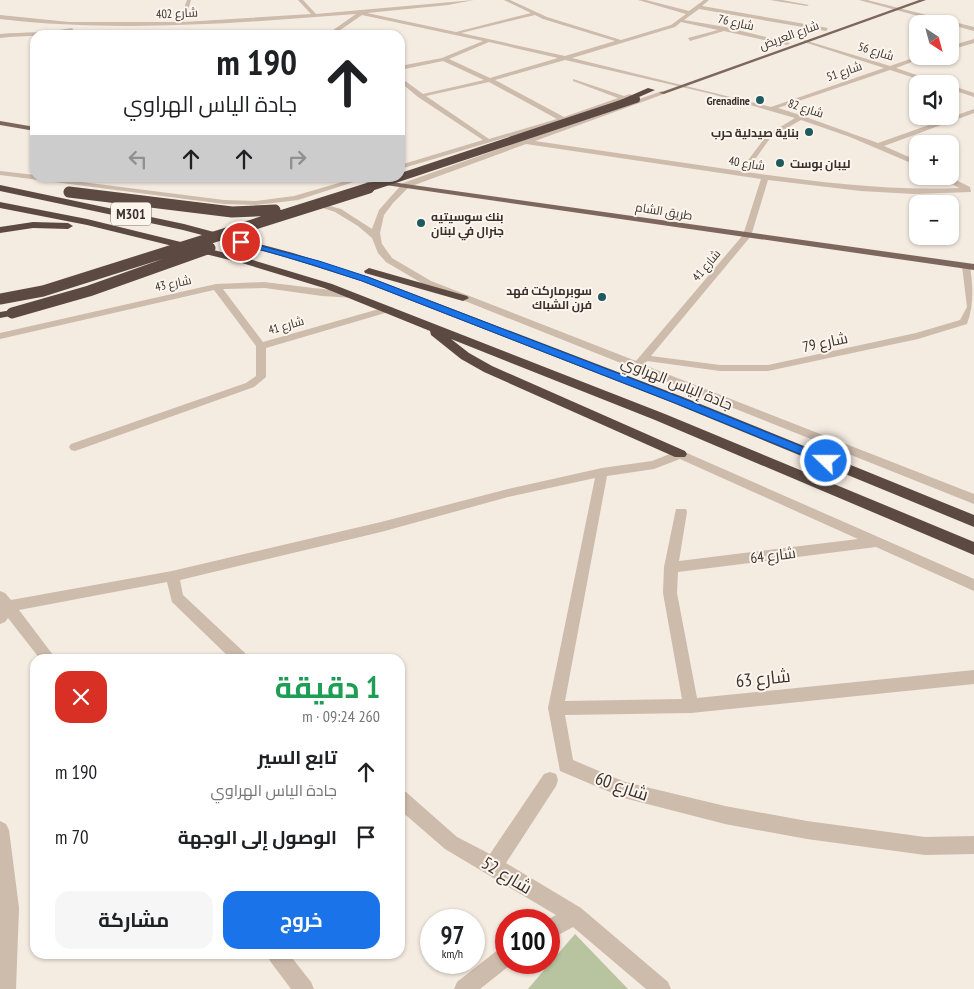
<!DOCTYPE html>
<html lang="ar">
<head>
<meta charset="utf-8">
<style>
  :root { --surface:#fff; --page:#f6f6f6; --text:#202124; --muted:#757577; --accent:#1a73e8 }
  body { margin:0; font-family:"PT Sans Narrow",Cairo,sans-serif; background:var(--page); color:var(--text); direction:rtl; height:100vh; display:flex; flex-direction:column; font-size:19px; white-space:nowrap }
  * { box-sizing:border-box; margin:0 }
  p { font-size:16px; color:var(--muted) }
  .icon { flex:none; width:28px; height:28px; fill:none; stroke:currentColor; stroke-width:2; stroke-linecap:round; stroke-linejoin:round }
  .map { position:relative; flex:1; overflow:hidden; direction:ltr }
  .panel { position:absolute; left:30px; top:654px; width:375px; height:305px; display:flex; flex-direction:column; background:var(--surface); border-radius:15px; box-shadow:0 1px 4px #0004; direction:rtl }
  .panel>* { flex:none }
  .top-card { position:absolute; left:30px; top:30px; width:375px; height:152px; border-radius:15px; box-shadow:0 1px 4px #0004; direction:rtl; background:#fff; color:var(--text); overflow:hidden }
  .needle { width:32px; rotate:144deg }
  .controls { position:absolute; left:909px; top:15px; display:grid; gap:10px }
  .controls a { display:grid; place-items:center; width:50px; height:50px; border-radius:10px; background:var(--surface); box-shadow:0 1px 4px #0004; font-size:25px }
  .speed { position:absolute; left:420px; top:909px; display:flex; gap:10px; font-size:25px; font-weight:700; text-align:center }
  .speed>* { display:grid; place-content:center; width:65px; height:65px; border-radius:50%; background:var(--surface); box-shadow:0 1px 4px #0004; line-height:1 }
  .speed small { font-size:12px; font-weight:400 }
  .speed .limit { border:8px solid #d22; background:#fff; color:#111 }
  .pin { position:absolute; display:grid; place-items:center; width:42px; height:42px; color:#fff; margin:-21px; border:2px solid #fff; border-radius:50%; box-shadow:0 1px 5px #0007 }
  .me { position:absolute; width:55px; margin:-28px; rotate:292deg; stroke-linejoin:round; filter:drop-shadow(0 0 4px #0008) }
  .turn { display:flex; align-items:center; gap:18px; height:105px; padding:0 25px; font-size:22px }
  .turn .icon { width:65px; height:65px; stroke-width:2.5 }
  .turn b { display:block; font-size:35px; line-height:42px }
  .lanes { display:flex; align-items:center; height:48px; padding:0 25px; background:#0003; justify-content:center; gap:25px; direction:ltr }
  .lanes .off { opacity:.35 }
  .round { display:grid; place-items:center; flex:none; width:52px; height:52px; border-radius:15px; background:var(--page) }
  .headline { display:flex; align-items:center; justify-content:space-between; height:85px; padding:0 25px }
  h1 { font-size:30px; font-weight:700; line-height:38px; color:#1e9e55 }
  .primary-button { display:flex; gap:10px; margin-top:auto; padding:10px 25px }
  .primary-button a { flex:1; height:58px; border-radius:15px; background:var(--accent); color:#fff; font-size:20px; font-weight:700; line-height:58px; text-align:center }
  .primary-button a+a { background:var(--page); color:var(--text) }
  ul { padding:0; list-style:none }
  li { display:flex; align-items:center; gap:15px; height:65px; padding:0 25px }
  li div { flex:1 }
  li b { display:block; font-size:19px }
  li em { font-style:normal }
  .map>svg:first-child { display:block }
</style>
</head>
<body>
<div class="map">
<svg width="974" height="989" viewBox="0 0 974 989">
  <rect width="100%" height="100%" fill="#f4ebe1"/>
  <path fill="#b8c4a0" d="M 575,934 L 628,989 L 528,989 Z"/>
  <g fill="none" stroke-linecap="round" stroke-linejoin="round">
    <path fill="#cdbbac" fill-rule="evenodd" d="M 187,0 L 191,0 L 184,22 L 311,14 L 298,0 L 303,0 L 316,14 L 474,0 L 448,5 L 367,13 L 456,32 L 531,13 L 504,0 L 510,0 L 547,17 L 621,40 L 671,25 L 686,14 L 638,0 L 646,0 L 689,11 L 704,0 L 709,0 L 702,6 L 828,28 L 826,31 L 699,9 L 684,20 L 725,27 L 790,43 L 787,45 L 724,31 L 690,41 L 688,38 L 718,30 L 681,22 L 675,27 L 572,58 L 771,107 L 884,68 L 804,42 L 804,40 L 890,66 L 919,56 L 928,56 L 896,68 L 943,84 L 933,84 L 890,70 L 778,108 L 803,116 L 878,143 L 974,109 L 974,113 L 884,146 L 918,161 L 918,166 L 850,137 L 801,120 L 771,137 L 746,172 C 817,182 888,191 959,188 L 938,176 L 948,176 L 970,187 L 971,192 L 914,194 L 861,191 L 768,180 L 751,236 L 651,356 L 720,365 L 768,365 L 916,333 L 960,320 L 967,307 L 962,266 L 966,263 L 970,266 C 973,286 974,306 967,324 L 918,339 L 768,371 L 720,371 L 647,361 L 644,365 L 974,494 L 974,504 L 425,285 L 386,262 L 378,253 L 372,238 L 358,226 L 335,212 L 308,203 L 312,201 L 341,209 L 372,229 L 379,210 L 403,183 L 662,91 L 664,94 L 535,141 L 740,171 L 767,135 L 795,118 L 712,94 L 565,60 L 495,80 L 564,117 L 618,98 L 573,81 L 573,79 L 624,96 L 630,94 L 633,96 L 565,120 L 400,169 L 400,165 L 483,140 L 418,97 L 400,82 L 400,77 L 423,94 L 484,80 L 443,61 L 400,70 L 400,66 L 442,58 L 483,41 L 362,15 L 333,35 L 326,35 L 356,14 C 237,23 119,33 0,19 L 0,15 L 69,22 L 179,22 ZM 535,15 L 543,19 L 615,41 L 565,56 L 461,33 ZM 489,42 L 558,58 L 490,78 L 449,59 ZM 489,82 L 557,119 L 489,139 L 426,96 ZM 526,144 L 761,179 L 743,235 L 636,361 L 431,281 L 392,258 L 382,244 L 380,233 L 384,215 L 393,203 L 409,187 Z
      M 770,0 L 782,0 L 809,5 L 807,6 Z
      M 859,0 L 867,0 L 974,27 L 974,31 Z
      M 72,28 L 74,31 C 50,37 25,35 0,38 L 0,34 C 24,32 48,33 72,28 Z
      M 974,39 L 974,43 L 950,50 L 950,46 Z
      M 950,85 L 974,93 L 974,97 L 950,89 Z
      M 0,171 L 35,175 L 35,178 L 50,178 L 224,200 L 256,201 L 294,196 L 356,178 L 366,178 L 298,200 L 256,205 L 224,204 L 0,175 Z
      M 265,282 C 277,284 355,292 359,295 L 354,298 L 322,296 L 265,288 L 223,289 L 263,342 L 386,307 L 392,307 L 394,309 L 392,311 L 266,348 L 266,377 L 254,387 L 75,451 L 71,450 L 69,447 L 71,444 L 246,383 L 256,376 L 256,346 L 214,290 L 0,339 L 0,333 L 216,284 Z
      M 680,450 L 974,579 L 974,591 L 876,547 L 678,572 L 677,593 L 697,698 L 974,670 L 974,684 L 691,713 L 565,715 L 573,760 L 625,782 L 725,806 L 807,821 L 925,837 L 974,836 L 974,854 L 925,855 L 807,839 L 725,824 L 624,798 L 560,771 L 548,708 L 595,478 L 508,497 L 381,532 L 180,580 L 183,595 L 246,654 L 248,659 L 231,659 L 172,602 L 167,582 L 19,610 L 56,659 L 40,659 L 8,618 L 5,622 L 0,624 L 0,591 L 5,593 L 11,600 L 172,571 L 381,522 L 508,489 L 602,468 L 652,461 ZM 680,459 L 858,539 L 679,561 L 687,512 L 686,509 L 676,509 L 664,567 L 663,593 L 682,699 L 565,701 L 607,476 L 654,469 Z
      M 550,772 L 556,774 L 558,780 L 556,786 L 506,863 L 581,908 L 668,982 L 671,989 L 646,989 L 573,927 L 549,940 L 547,920 L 556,915 L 445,849 L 400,810 L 400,789 L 406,792 L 457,837 L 490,854 L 544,774 Z
      M 0,821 L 6,824 L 9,830 L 19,908 L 16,989 L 0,989 Z
      M 506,946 L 506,962 L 513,963 L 480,989 L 454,989 L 457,982 L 499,949 Z
      M 267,954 L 289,954 L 311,982 L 314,989 L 291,989 L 270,961 Z"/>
    <path fill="#7d675c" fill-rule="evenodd" d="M 919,0 L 926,0 L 664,94 L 659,93 Z
      M 0,121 L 35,127 L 35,131 L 0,125 Z
      M 348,178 L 363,178 L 974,264 L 974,270 L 351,180 Z"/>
    <path fill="#5c4a42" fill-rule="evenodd" d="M 648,88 L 655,90 L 623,104 L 616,102 Z
      M 0,185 L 184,224 L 293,253 L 369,277 L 683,397 L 974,515 L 974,527 L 673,403 L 361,281 L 285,257 L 183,230 L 0,191 Z
      M 0,202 L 87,219 L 246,258 L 332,284 L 665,414 L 974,542 L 974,555 L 655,420 L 451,339 L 469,353 L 492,366 L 685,451 L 687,454 L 685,457 L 675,457 L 484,372 L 461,359 L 431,335 L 430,331 L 324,288 L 242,263 L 87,225 L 0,208 Z
      M 33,222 L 68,223 L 73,226 L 68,229 L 33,228 L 0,233 L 0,227 Z
      M 369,268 L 467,296 L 469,298 L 463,301 L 365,273 L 364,271 Z
      M 12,310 L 16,311 L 18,313 L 16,315 L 0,318 L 0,312 Z"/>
    <path stroke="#5c4a42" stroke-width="8" d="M 365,189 L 636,99"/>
    <path stroke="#5c4a42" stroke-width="11" d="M 69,192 L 232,212 L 275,210
      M 0,299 L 43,291 L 369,188
      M 12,313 L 89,291 L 210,248"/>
  </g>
  <path fill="#1a73e8" stroke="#114b97" d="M 238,240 L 319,261 L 368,277 L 682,398 L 830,458 L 831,461 L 826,465 L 822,463 L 675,403 L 362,281 L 313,265 L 238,243 Z"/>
  <g fill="#1f5a5e" stroke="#fbf5ee" stroke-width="2">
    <circle cx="760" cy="100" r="5"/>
    <circle cx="809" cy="132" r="5"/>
    <circle cx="780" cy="163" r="5"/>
    <circle cx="421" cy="223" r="5"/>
    <circle cx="602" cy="297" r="5"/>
  </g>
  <g text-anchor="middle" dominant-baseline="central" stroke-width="4" stroke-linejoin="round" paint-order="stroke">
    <g font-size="12" fill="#3b302b" stroke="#fbf5ee">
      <text transform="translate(177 13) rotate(-3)">شارع 402</text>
      <text transform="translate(736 22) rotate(12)">شارع 76</text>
      <text transform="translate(789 35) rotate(-20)">شارع العريض</text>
      <text transform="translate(876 51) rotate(17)">شارع 56</text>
      <text transform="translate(844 71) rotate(-19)">شارع 51</text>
      <text transform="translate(806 108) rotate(18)">شارع 82</text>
      <text transform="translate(747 163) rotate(9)">شارع 40</text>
      <text transform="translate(664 211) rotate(9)">طريق الشام</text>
      <text transform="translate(706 265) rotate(-50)">شارع 41</text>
      <text transform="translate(173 283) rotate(-12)">شارع 43</text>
      <text transform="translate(286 325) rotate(-16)">شارع 41</text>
    </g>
    <g font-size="12" font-weight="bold" fill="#3b302b" stroke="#fbf5ee" text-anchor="end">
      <text x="750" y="100">Grenadine</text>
      <text x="799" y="132">بناية صيدلية حرب</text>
      <text x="790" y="163" text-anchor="start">ليبان بوست</text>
      <text x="431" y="216" text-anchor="start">بنك سوسيتيه<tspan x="431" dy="14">جنرال في لبنان</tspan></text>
      <text x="592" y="290">سوبرماركت فهد<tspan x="592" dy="14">فرن الشباك</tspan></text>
    </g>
    <rect fill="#fbf5ee" stroke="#756b66" stroke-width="1" x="111" y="202.5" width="40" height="23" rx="4"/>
    <g font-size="14" font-weight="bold" fill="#3b302b">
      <text x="131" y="214">M301</text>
    </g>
    <g font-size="15" fill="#3b302b" stroke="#fbf5ee">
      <text transform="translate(825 342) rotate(-12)">شارع 79</text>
      <text transform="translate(677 383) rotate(22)">جادة إلياس الهراوي</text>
      <text transform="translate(773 555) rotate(-7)">شارع 64</text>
    </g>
    <g font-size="18" fill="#3b302b" stroke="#fbf5ee">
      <text transform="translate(763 678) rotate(-6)">شارع 63</text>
      <text transform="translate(622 786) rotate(19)">شارع 60</text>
      <text transform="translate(507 875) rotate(31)">شارع 52</text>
    </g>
  </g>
</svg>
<div class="controls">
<a><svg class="needle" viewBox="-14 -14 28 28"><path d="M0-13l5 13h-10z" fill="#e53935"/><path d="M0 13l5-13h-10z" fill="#757577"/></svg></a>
<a><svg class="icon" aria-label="sound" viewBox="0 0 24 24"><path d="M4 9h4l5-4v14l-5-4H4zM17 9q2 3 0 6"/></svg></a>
<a>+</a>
<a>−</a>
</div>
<div class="speed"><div>97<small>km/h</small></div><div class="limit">100</div></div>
<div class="pin" style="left:241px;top:242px;background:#d93025"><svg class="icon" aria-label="arrive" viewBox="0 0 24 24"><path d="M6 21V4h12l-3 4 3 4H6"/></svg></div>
<svg class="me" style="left:826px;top:461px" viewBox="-20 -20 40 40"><circle r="17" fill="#1a73e8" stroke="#fff" stroke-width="3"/><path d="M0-11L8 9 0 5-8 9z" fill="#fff"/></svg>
<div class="top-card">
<div class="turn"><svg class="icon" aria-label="ahead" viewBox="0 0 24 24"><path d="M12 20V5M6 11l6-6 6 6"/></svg><div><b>190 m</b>جادة الياس الهراوي</div></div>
<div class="lanes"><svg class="icon off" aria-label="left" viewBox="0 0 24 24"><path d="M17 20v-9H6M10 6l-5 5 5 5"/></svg><svg class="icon" aria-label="ahead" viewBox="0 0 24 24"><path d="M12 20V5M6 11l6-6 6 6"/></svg><svg class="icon" aria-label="ahead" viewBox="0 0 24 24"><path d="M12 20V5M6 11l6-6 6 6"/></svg><svg class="icon off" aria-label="right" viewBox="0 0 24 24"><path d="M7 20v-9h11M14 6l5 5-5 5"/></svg></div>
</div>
<section class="panel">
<div class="headline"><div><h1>1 دقيقة</h1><p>260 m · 09:24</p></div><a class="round" style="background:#d93025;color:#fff"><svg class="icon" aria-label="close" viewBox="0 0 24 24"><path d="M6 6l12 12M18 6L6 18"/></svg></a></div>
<ul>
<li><svg class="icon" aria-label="ahead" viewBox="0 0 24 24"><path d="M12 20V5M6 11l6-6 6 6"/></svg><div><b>تابع السير</b><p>جادة الياس الهراوي</p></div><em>190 m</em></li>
<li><svg class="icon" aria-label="arrive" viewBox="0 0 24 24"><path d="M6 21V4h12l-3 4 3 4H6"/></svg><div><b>الوصول إلى الوجهة</b></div><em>70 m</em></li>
</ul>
<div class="primary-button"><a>خروج</a><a>مشاركة</a></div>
</section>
</div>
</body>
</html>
